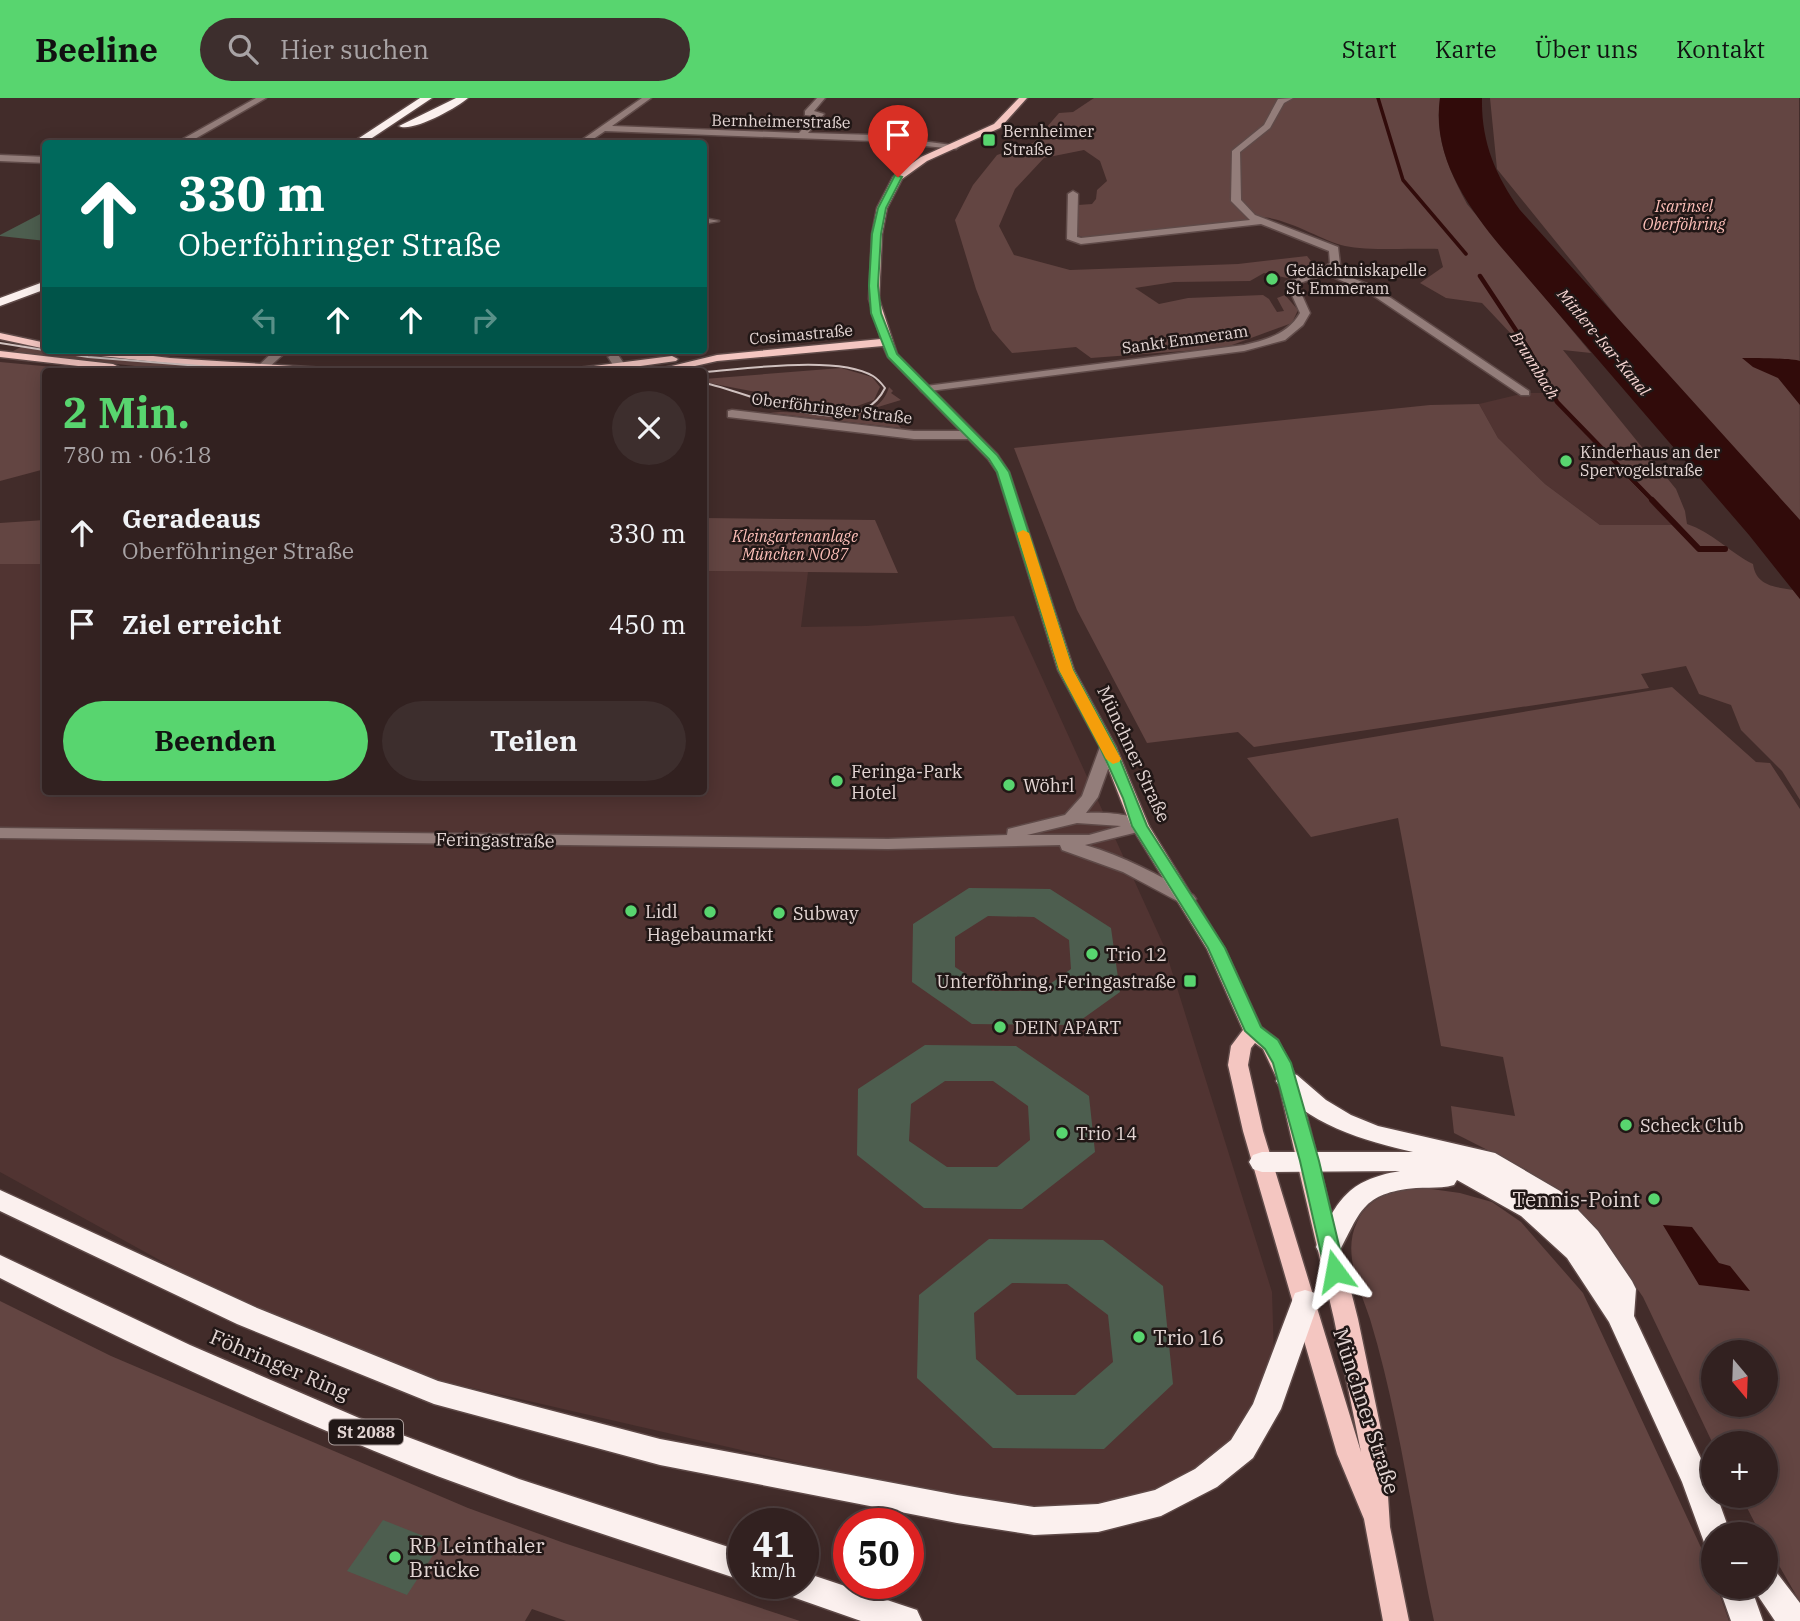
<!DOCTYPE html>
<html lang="de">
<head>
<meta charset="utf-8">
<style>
  :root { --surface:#322120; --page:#3d2e2d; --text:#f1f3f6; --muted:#a8a3a5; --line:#4d3e3e; --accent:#58d56f }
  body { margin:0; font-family:"IBM Plex Serif",serif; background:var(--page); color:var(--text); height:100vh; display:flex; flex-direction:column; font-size:26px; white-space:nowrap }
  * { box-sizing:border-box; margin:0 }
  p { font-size:23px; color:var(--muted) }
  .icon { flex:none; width:38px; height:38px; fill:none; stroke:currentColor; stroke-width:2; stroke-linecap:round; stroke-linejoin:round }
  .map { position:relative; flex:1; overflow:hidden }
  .side { position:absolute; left:42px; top:270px; width:665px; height:427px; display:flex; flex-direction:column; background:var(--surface); border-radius:7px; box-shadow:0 4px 18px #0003,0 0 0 2px var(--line) }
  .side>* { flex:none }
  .hud { position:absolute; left:42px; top:42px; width:665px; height:214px; border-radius:7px; box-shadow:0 4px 18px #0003,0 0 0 2px var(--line); background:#00695c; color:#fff; overflow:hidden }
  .needle { width:46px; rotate:161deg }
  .buttons { position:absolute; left:1701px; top:1242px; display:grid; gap:14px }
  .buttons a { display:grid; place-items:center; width:77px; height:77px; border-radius:50%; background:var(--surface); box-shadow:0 4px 18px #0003,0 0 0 2px var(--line); font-size:35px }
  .speed { position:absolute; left:728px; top:1410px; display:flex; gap:14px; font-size:35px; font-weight:700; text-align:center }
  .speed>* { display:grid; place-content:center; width:91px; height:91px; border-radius:50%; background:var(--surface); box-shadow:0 4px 18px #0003,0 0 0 2px var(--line); line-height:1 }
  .speed small { font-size:18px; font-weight:400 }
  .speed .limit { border:10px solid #d22; background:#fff; color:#111 }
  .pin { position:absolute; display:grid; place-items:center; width:60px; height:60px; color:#fff; margin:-72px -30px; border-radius:50% 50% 50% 0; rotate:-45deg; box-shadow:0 0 7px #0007 }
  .pin .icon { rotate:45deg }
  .me { position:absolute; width:77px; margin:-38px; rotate:347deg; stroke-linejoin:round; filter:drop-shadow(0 0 5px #0008) }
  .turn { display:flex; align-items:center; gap:24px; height:147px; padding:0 21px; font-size:32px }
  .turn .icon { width:91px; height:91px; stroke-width:2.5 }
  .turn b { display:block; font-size:49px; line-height:60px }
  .lanes { display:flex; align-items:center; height:66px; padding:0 21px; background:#0003; justify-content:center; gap:35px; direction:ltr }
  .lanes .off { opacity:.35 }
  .round { display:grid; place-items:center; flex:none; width:74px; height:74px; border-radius:37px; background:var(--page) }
  .head { display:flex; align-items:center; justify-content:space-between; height:119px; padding:0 21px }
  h1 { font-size:42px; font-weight:700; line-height:52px; color:var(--accent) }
  .cta { display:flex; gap:14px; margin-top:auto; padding:14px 21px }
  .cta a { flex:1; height:80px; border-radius:42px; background:var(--accent); color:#111; font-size:28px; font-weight:700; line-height:80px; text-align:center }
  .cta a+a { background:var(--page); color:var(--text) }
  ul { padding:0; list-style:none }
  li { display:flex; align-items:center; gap:21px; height:91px; padding:0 21px }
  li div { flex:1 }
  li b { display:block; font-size:26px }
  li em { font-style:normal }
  header { display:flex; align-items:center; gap:42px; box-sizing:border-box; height:98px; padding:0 35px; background:var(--accent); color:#111 }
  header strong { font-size:33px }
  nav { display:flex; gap:38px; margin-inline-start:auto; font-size:24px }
  .search { width:490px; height:63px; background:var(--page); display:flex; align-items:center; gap:18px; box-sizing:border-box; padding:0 24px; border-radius:38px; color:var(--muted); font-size:26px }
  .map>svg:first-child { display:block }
</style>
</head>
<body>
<header>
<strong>Beeline</strong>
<div class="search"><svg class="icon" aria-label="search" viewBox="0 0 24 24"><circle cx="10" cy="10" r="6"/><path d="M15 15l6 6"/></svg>Hier suchen</div>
<nav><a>Start</a><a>Karte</a><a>Über uns</a><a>Kontakt</a></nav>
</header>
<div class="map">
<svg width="1800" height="1523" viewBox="0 0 1800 1523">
  <rect width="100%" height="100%" fill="#422c2a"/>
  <path fill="#513432" d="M 1525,295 L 1546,295 L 1673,428 L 1600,427 L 1545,386 L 1498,340 L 1479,306 Z
    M 0,466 L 45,466 L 46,693 L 704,693 L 704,473 L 808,474 L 801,529 L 866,528 L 1014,518 L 1164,848 L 1272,1194 L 1274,1259 L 1259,1293 L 1232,1340 L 1201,1373 L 1135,1402 L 1033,1412 L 976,1406 L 442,1283 L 243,1208 L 0,1074 Z"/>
  <path fill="#634542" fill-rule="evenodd" d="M 1094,0 L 1440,0 C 1434,39 1449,72 1467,106 L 1591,255 L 1563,252 L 1676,391 L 1685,413 L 1687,426 C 1712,434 1729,454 1753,466 C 1756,488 1775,489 1793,492 L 1800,501 L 1800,702 L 1782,673 L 1741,632 L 1731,607 L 1699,596 L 1686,568 L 1641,576 L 1649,590 L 1254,649 L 1238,634 L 1147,645 L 1077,512 L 1014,350 L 1430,307 L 1479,306 L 1498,340 L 1545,386 L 1600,427 L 1672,427 L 1546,295 L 1532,258 L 1482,205 L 1446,200 L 1420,185 L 1443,169 L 1438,151 C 1413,150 1367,153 1345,148 C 1315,141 1265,104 1238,126 L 1085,140 L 1077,137 L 1078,107 L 1092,106 L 1096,101 L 1097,92 L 1107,83 L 1100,63 L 1084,52 L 1044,60 L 1015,91 L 999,128 L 1014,157 L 1070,172 L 1238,166 L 1307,158 L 1318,172 L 1287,180 L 1264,175 L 1250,183 L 1174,184 L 1135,190 L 1159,206 L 1188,200 L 1263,197 L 1269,201 L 1277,214 L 1284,213 L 1277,200 L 1285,197 L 1298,212 L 1292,225 L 1224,250 L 1091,260 L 1076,249 L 1012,255 L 992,232 L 976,191 L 955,122 L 973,87 L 997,57 L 1033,45 L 1059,15 L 1073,14 Z
    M 1490,0 L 1799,0 L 1800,424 L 1667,281 L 1497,71 Z
    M 27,246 L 91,258 L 288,273 L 184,273 L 9,255 Z
    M 0,264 L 96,273 L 46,273 L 45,371 L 0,383 Z
    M 841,270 L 872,279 L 880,289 L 874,302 L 843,313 L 809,314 L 789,309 L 756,294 L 704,284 L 704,281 Z
    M 889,289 L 893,293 L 891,295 L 901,302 L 868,312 L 878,322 L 893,321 L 901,330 L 770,315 C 803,309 876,335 889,289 Z
    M 704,420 L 875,422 L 898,475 L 704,473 Z
    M 45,422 L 45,466 L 0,466 L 0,425 Z
    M 1672,589 L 1756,664 L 1770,665 L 1800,711 L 1800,1504 L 1766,1445 L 1766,1437 L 1761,1437 L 1741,1398 L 1766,1398 L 1766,1346 L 1713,1346 L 1643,1199 L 1592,1126 L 1527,1072 L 1454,1035 L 1451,1008 L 1515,1018 L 1503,959 L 1441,948 L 1398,720 L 1311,739 L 1247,660 ZM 1713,1255 L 1766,1255 L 1766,1307 L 1713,1307 Z
    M 1424,1090 L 1460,1095 L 1492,1104 L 1521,1124 L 1583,1195 L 1711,1471 L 1713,1489 L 1717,1489 L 1729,1523 L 1434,1523 C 1412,1422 1400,1320 1370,1221 C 1360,1191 1342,1155 1357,1124 C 1371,1095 1397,1093 1424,1090 Z
    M 0,1203 L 111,1258 L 468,1410 L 564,1445 L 800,1523 L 566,1523 L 532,1511 L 525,1523 L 0,1523 Z"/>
  <path fill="#310b0a" d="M 1440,0 L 1482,0 C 1481,43 1495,77 1520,112 L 1800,422 L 1800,501 L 1749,437 L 1501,149 C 1466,106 1432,58 1440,0 Z
    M 1742,260 C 1754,260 1791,260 1800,263 L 1800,307 L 1778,280 L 1753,269 Z
    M 1663,1127 L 1692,1129 L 1719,1165 L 1730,1168 L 1750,1193 L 1699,1187 Z"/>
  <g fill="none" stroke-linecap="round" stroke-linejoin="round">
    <path stroke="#310b0a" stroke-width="3.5" d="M 1378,0 L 1403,82 L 1466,156"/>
    <path stroke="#310b0a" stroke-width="4.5" d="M 1480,178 L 1529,252 L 1557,304 L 1654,404"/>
    <path stroke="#310b0a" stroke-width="6" d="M 1652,402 L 1699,451 L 1725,451"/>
  </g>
  <path fill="#4d5e4f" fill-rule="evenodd" d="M 46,113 L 46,143 L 0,138 L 0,137 Z
    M 969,790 L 1050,791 L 1111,830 L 1120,894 L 1074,927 L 972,926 L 912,884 L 913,826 ZM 988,818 L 1034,819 L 1069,842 L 1071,871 L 1040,893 L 992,893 L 955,869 L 955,839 Z
    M 925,947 L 1016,948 L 1089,998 L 1095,1054 L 1022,1111 L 924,1110 L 857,1057 L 858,991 ZM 945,983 L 993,983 L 1028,1008 L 1030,1042 L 997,1069 L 947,1069 L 909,1043 L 911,1006 Z
    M 989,1141 L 1103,1142 L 1163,1188 L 1173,1286 L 1104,1351 L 993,1350 L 917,1280 L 919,1197 ZM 1012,1185 L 1067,1186 L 1108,1217 L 1113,1264 L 1075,1297 L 1017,1297 L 976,1261 L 974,1215 Z
    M 383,1422 L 441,1445 L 407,1497 L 347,1473 Z"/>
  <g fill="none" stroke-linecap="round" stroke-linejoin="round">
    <g stroke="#5f4a48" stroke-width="3">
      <path id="minor" d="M 256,0 L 266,0 L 186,46 L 174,46 Z
        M 642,0 L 651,0 L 612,28 L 799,35 L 814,18 L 805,17 L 805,13 L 817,0 L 825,0 L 814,13 L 824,16 L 808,35 L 874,37 L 960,48 L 956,51 L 874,43 L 605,33 L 586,46 L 576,46 Z
        M 1293,0 L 1284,5 L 1270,30 L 1240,54 L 1241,102 L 1255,117 L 1338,149 L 1340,166 L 1334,172 L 1376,190 L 1529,293 L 1529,297 L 1521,297 L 1368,194 L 1326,176 L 1297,186 L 1310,215 L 1303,227 L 1285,242 L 1244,253 L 922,294 L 920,292 L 926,288 L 1244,247 C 1266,242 1288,236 1300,215 L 1286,184 L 1323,171 L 1330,165 L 1329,153 L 1261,126 L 1081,146 L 1067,141 L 1068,96 L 1073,93 L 1078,96 L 1077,139 L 1081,140 L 1250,122 L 1231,103 L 1232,53 L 1264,27 L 1278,1 Z
        M 0,57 L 46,59 L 46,65 L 0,63 Z
        M 704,120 L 719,123 L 704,126 Z
        M 275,252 L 288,252 L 266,272 L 258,272 L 258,268 Z
        M 614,256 L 618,257 L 625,267 L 623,269 L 613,267 L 608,259 Z
        M 732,312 L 914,333 L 970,333 L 976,337 L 970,341 L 914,341 L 728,319 L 728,313 Z
        M 1108,644 L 1116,649 L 1098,699 L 1086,715 C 1103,714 1136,715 1149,728 L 1146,732 L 1085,747 C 1124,758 1159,777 1193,797 L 1196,801 L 1193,805 L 1181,805 L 1123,774 L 1062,752 L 1060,747 L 888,751 L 0,740 L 0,730 L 888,741 L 1007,737 L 1008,731 L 1065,717 L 1082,698 L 1100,649 ZM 1077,725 L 1121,728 L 1089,737 L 1027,737 Z"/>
    </g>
    <g stroke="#5f4a48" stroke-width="3">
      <path id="major" d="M 1019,0 L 1027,0 L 1000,30 L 927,63 L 902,81 L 887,110 L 882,136 L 879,201 L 897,256 L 997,356 L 1009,374 L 1074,572 L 1116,649 L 1149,728 L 1225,851 L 1261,929 L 1278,942 L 1298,983 L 1358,1221 L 1385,1351 L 1390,1429 L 1409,1523 L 1383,1523 L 1364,1421 L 1337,1356 L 1243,1033 L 1228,967 L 1231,948 L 1243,932 L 1207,851 L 1131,728 L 1100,649 L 1058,572 L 997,374 L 988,361 L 888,259 L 883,248 L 717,263 L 673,273 L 651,273 L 717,257 L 881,241 L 869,201 L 872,136 L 877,110 L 893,79 L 921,59 L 994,26 ZM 1255,945 L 1263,951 L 1278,983 L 1334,1221 L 1361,1354 L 1263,1033 L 1248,967 L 1251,950 Z
        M 0,235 L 46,245 L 46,251 L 0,241 Z
        M 68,252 L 103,252 L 170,260 L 324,270 L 330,273 C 244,273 159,265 74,255 Z
        M 0,253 L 113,266 L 119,269 L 113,272 L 0,259 Z
        M 672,258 L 678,261 L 676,263 L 605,273 L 572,273 L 578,270 Z"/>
    </g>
    <g stroke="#5f4a48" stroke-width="3">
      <path id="highway" d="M 420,0 L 432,0 L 363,46 L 350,46 Z
        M 456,0 L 468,0 C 457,10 411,35 399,28 Z
        M 46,183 L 46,191 L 0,208 L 0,200 Z
        M 1288,974 L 1297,977 L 1326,1002 L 1351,1017 L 1378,1028 L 1495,1055 L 1560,1093 L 1598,1133 L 1632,1183 L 1636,1191 L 1634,1218 L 1712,1384 L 1713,1398 L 1717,1398 L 1731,1437 L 1713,1437 L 1713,1450 L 1705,1447 L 1682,1384 L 1609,1224 L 1567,1160 L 1521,1118 L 1457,1082 L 1454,1087 C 1442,1091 1429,1089 1416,1090 C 1361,1095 1361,1114 1338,1156 L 1329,1160 L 1320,1156 L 1316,1149 C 1336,1103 1347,1082 1400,1073 L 1262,1074 L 1253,1071 L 1249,1064 L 1253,1057 L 1262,1054 L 1413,1054 C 1368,1044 1300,1025 1276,983 L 1279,977 Z
        M 0,1092 L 257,1210 L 438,1283 L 660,1341 L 957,1397 L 1034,1409 L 1098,1406 L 1155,1392 L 1195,1371 L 1231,1342 L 1253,1306 L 1295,1195 L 1305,1192 L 1315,1195 L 1319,1203 L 1281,1311 L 1253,1360 L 1217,1389 L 1161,1418 L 1098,1434 L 1034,1437 L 957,1425 L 660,1367 L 434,1306 L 237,1226 L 0,1113 Z
        M 0,1157 L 190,1247 L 373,1326 L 519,1381 L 744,1454 L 744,1483 C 634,1446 522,1411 414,1369 C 273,1313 135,1249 0,1180 Z
        M 1766,1470 L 1777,1475 L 1800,1505 L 1800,1523 L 1775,1523 L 1752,1489 L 1766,1489 Z
        M 803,1474 L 917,1512 L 922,1523 L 861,1523 L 784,1496 L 779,1486 L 803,1486 Z
        M 1719,1489 L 1751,1489 L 1763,1523 L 1731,1523 Z"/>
    </g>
    <use href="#minor" fill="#937d7a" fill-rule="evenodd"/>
    <use href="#major" fill="#f4c6c1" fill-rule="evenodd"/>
    <use href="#highway" fill="#fbf0ee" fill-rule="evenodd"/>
    <path stroke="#d0c1bf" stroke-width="2" d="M 0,245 L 88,259 L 262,273
      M 704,274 C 746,271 838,257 873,278 C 878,281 882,286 885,290 C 855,351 750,293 704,285"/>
  </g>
  <path fill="#58d56f" stroke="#398a48" stroke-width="2" d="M 895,77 L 902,79 L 886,110 L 881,136 L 878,188 L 881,215 L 897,256 L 997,357 L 1009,374 L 1073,572 L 1115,649 L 1147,728 L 1225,850 L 1261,929 L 1278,942 L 1291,965 L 1319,1063 L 1345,1173 L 1342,1179 L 1335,1181 L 1328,1179 L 1325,1173 L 1300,1063 L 1273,965 L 1265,951 L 1245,933 L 1208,850 L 1132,728 L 1123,700 L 1100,649 L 1059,572 L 997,374 L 989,361 L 888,259 L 871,215 L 869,188 L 872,136 L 878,110 Z"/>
  <path fill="#f59e0b" d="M 1023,432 L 1029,435 L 1073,572 L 1121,661 L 1119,664 L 1113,666 L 1106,661 L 1059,572 L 1017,435 Z"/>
  <g fill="#58d56f" stroke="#211716" stroke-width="2.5">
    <rect x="982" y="35" width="14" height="14" rx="3.5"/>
    <circle cx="1272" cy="181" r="7"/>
    <circle cx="1566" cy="363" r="7"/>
    <circle cx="837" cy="683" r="7"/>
    <circle cx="1009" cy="687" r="7"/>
    <circle cx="631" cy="813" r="7"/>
    <circle cx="710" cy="814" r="7"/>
    <circle cx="779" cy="815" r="7"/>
    <circle cx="1092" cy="856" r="7"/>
    <rect x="1183" y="876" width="14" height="14" rx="3.5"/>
    <circle cx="1000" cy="929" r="7"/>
    <circle cx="1626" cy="1027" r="7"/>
    <circle cx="1062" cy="1035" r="7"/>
    <circle cx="1654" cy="1101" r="7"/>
    <circle cx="1139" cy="1239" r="7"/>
    <circle cx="395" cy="1459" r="7"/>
  </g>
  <g text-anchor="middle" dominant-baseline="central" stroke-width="5" stroke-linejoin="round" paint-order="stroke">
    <g font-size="16" fill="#e3d5d3" stroke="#211716">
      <text transform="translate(781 23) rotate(1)">Bernheimerstraße</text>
      <text transform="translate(801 236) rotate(-5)">Cosimastraße</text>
      <text transform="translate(1185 241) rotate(-8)">Sankt Emmeram</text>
      <text transform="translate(832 310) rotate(7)">Oberföhringer Straße</text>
    </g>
    <g font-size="16" fill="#e3d5d3" stroke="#211716" text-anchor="start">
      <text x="1003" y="33">Bernheimer<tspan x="1003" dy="18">Straße</tspan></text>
      <text x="1286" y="172">Gedächtniskapelle<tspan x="1286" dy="18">St. Emmeram</tspan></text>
      <text x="1580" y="354">Kinderhaus an der<tspan x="1580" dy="18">Spervogelstraße</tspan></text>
    </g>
    <g font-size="16" font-style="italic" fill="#fdbfb8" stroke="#211716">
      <text x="1684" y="108">Isarinsel<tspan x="1684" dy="18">Oberföhring</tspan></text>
      <text x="795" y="438">Kleingartenanlage<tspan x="795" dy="18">München NO87</tspan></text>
    </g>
    <g font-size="16" font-style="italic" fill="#f9d8d5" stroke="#211716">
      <text transform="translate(1604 244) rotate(50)">Mittlere-Isar-Kanal</text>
      <text transform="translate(1535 267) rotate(58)">Brunnbach</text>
    </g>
    <rect fill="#211716" stroke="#a99c9a" stroke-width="2" x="329" y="1321.5" width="74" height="25" rx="5"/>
    <g font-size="16" font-weight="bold" fill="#e3d5d3">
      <text x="366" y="1334">St 2088</text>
    </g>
    <g font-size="18" fill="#e3d5d3" stroke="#211716">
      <text transform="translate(1134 656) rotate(65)">Münchner Straße</text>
      <text transform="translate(495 742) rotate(1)">Feringastraße</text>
    </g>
    <g font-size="18" fill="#e3d5d3" stroke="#211716" text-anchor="start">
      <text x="851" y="673">Feringa-Park<tspan x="851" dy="21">Hotel</tspan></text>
      <text x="1023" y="687">Wöhrl</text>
      <text x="645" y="813">Lidl</text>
      <text x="793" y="815">Subway</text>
      <text x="710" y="836" text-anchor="middle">Hagebaumarkt</text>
      <text x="1106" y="856">Trio 12</text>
      <text x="1176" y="883" text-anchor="end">Unterföhring, Feringastraße</text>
      <text x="1014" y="929">DEIN APART</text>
      <text x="1640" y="1027">Scheck Club</text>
      <text x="1076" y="1035">Trio 14</text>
    </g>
    <g font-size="21" fill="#e3d5d3" stroke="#211716" text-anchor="start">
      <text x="1640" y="1101" text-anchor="end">Tennis-Point</text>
      <text x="1153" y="1239">Trio 16</text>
      <text x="409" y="1447">RB Leinthaler<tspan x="409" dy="24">Brücke</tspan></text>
    </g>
    <g font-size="21" fill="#e3d5d3" stroke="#211716">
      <text transform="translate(280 1266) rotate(23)">Föhringer Ring</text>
      <text transform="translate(1367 1313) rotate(72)">Münchner Straße</text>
    </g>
  </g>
</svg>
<div class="buttons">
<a><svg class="needle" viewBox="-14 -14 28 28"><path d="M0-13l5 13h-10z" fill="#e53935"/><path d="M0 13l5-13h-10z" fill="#a8a3a5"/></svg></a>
<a>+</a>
<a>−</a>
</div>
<div class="speed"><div>41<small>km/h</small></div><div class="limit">50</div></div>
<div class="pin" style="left:898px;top:79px;background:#d93025"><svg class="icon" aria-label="arrive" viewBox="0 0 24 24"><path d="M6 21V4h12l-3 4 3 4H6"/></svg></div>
<svg class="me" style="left:1335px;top:1173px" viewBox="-20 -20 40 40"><path d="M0-17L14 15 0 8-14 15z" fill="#58d56f" stroke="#fff" stroke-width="4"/></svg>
<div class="hud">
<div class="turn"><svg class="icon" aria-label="ahead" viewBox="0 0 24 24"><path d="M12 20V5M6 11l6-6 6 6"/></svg><div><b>330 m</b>Oberföhringer Straße</div></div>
<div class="lanes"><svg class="icon off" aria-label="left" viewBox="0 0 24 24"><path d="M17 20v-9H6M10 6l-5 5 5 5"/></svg><svg class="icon" aria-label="ahead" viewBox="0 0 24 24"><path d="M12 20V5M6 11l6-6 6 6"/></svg><svg class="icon" aria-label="ahead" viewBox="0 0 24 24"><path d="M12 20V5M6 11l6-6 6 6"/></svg><svg class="icon off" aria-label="right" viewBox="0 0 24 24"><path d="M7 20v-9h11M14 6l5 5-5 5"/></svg></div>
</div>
<section class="side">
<div class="head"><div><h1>2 Min.</h1><p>780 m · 06:18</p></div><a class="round"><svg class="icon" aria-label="close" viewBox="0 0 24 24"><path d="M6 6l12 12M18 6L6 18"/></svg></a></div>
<ul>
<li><svg class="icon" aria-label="ahead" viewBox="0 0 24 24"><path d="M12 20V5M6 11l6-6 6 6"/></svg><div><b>Geradeaus</b><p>Oberföhringer Straße</p></div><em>330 m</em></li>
<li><svg class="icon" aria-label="arrive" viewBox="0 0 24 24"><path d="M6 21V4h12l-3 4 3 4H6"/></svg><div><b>Ziel erreicht</b></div><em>450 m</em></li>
</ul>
<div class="cta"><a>Beenden</a><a>Teilen</a></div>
</section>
</div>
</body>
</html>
